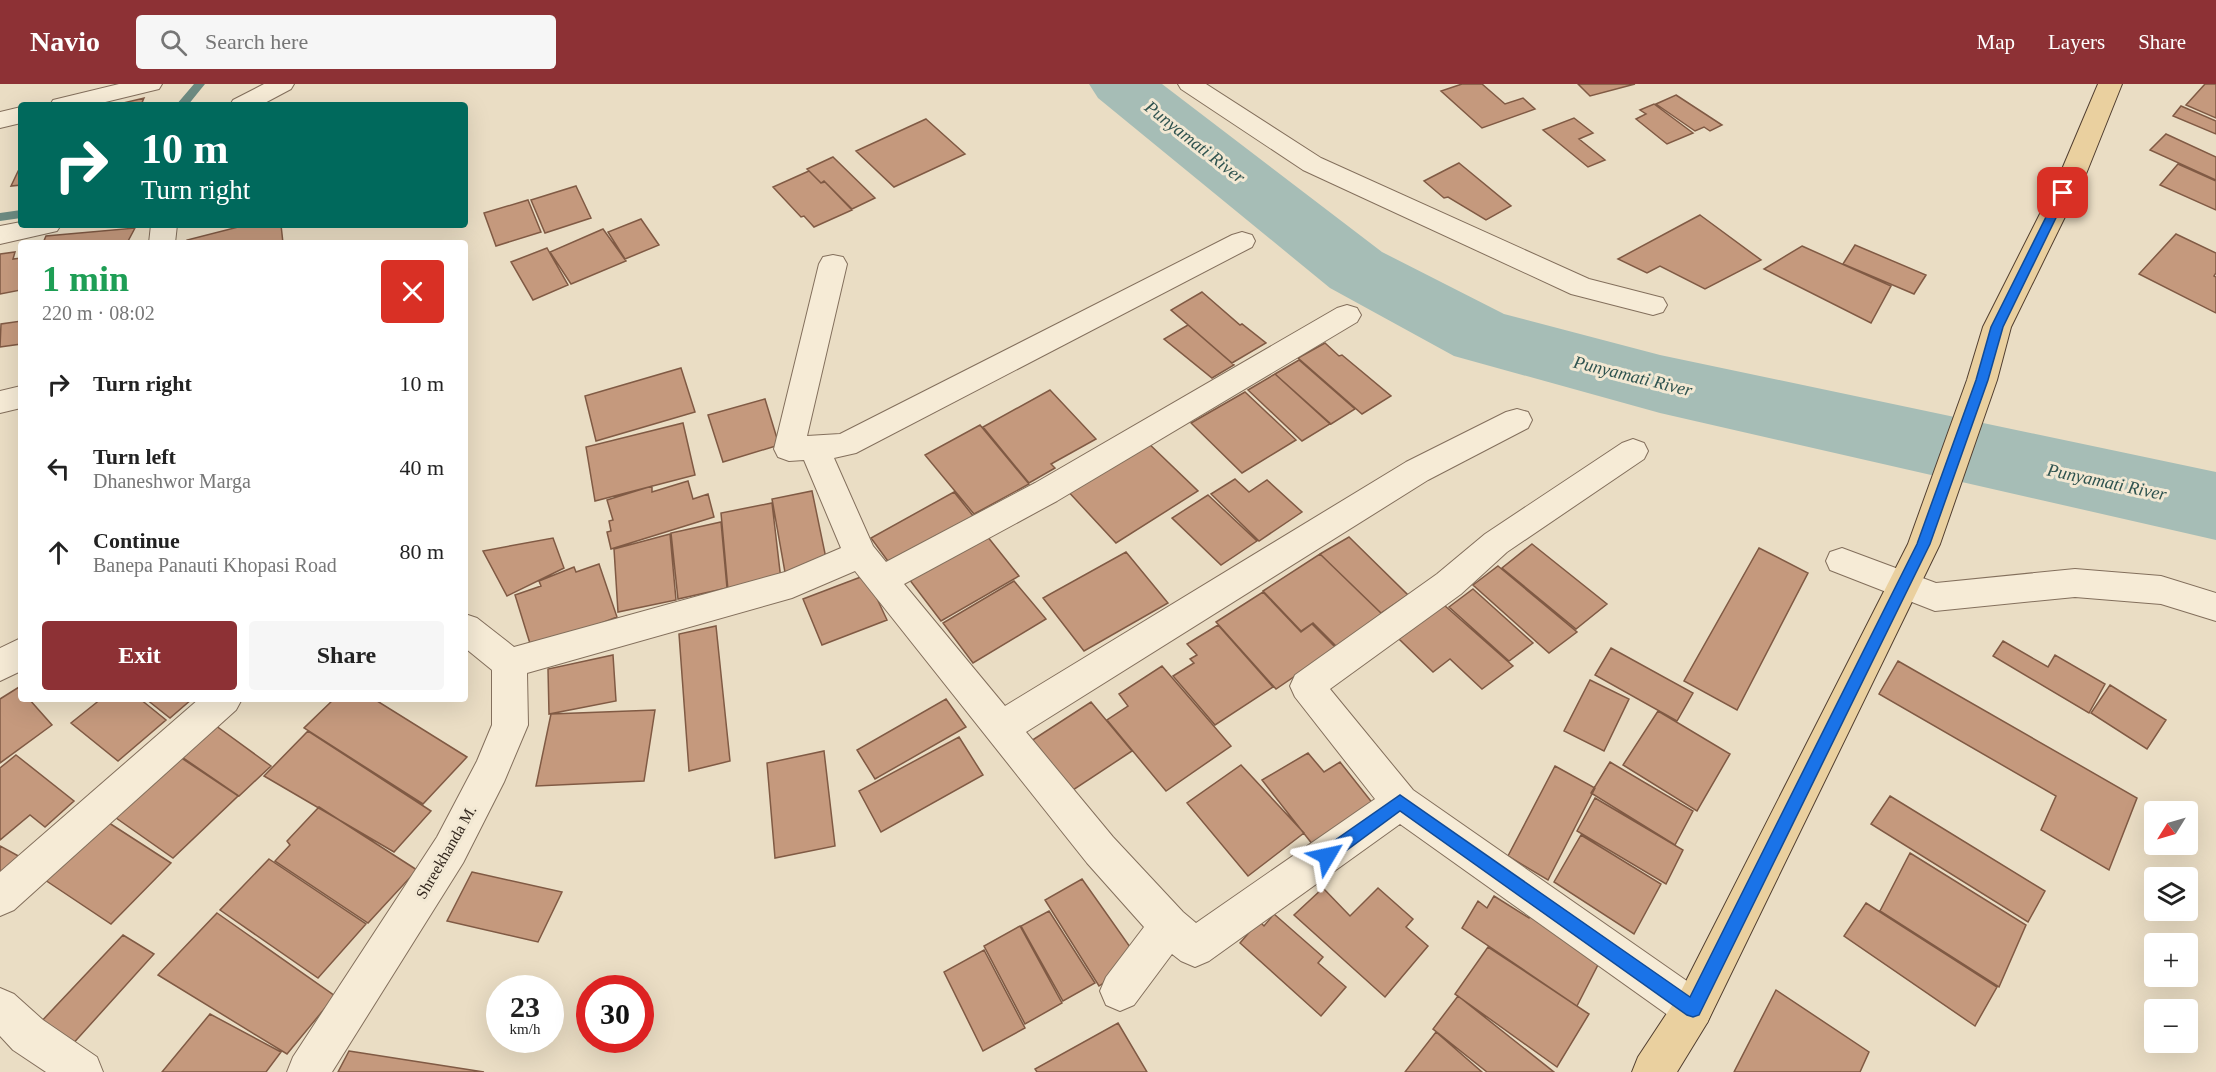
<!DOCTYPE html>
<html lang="en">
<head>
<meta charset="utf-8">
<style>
  :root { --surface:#fff; --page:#f6f6f6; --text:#222; --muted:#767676; --accent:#8d3135 }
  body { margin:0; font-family:"Times New Roman",serif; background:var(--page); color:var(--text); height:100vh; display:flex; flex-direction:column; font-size:22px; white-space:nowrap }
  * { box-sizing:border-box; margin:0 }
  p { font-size:20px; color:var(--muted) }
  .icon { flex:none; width:33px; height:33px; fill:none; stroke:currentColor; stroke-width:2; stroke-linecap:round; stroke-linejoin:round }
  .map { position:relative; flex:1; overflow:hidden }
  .side { position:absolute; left:18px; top:156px; width:450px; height:462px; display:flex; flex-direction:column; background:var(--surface); border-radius:6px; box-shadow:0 6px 24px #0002 }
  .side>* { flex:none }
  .banner { position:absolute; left:18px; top:18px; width:450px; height:126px; border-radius:6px; box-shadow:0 6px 24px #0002; background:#00695c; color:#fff; overflow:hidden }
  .needle { width:39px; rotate:233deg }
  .controls { position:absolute; left:2144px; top:717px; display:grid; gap:12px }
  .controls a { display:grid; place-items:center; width:54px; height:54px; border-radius:6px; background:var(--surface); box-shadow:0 6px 24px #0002; font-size:30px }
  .speed { position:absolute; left:486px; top:891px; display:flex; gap:12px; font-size:30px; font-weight:700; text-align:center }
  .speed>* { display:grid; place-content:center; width:78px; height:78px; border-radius:50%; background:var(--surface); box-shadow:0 6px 24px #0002; line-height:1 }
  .speed small { font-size:15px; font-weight:400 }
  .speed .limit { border:9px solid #d22; background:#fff; color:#111 }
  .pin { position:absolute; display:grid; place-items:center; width:51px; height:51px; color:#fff; margin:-26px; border-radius:12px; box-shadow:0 3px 9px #0006 }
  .me { position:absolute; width:66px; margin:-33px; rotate:54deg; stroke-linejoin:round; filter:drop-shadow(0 0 4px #0008) }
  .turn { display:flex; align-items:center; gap:21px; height:126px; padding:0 24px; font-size:27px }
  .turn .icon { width:78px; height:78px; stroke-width:2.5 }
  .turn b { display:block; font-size:42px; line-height:51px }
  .round { display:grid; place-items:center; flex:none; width:63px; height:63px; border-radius:6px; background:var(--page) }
  .headline { display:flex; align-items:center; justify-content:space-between; height:102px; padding:0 24px }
  h1 { font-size:36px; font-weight:700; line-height:45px; color:#1e9e55 }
  .action { display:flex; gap:12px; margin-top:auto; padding:12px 24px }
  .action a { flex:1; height:69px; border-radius:6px; background:var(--accent); color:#fff; font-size:24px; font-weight:700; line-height:69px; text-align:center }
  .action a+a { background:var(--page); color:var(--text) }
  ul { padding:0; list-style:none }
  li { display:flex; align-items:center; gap:18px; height:84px; padding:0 24px }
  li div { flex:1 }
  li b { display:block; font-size:22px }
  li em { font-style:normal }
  header { display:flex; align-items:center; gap:36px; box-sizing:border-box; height:84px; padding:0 30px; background:var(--accent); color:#fff }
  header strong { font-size:28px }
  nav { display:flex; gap:33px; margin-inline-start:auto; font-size:21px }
  .search { width:420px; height:54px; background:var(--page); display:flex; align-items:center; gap:15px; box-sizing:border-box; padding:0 21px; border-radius:6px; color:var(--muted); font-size:22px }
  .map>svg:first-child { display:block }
</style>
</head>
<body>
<header>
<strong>Navio</strong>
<div class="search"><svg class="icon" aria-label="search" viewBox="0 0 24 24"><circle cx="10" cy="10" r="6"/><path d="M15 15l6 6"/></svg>Search here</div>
<nav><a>Map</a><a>Layers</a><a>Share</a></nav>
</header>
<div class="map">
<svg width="2216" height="988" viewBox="0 0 2216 988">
  <rect width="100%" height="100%" fill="#eaddc4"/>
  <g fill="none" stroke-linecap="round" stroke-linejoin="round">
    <path fill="#6d8b82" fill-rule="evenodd" d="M 194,0 L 205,0 L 188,21 L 176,21 Z
      M 21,126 L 21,134 L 0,137 L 0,129 Z"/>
    <path fill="#a6bdb6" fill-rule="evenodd" d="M 1089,0 L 1162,0 L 1382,168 L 1504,230 L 1660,271 L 2216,388 L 2216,456 L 1660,329 L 1454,272 L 1330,204 L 1098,14 Z"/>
  </g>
  <path fill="#c5997d" stroke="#805a44" stroke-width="1.5" d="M 1462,0 L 1482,0 L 1505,20 L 1523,14 L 1535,25 L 1482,44 L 1441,7 Z
    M 1578,0 L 1635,0 L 1590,12 Z
    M 2205,0 L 2216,0 L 2216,34 L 2186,21 Z
    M 1676,11 L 1722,41 L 1710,47 L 1704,43 L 1695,47 L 1656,20 Z
    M 144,14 L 141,21 L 115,21 Z
    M 1654,20 L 1693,49 L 1667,60 L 1636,35 L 1646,30 L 1640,26 Z
    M 2181,22 L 2216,37 L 2216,50 L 2173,32 Z
    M 1574,34 L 1593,49 L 1579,55 L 1605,76 L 1588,83 L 1543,46 Z
    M 926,35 L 965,70 L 894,103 L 856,67 Z
    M 2166,50 L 2216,73 L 2216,96 L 2150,66 Z
    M 833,73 L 875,114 L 852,125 L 824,97 L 821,99 L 807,85 Z
    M 1459,79 L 1511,122 L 1486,136 L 1448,113 L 1444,114 L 1424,97 Z
    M 2178,80 L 2216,97 L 2216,126 L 2160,101 Z
    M 21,81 L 21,101 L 11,102 Z
    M 809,87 L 821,99 L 825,98 L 852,126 L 814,143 L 804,132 L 801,133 L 773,103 Z
    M 576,102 L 591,134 L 545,149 L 531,116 Z
    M 528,116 L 541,148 L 496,162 L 484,129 Z
    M 1700,131 L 1761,176 L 1705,205 L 1660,182 L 1647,189 L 1618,175 Z
    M 641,135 L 659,161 L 625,175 L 608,148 Z
    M 246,141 L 281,141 L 283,159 L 187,159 L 187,156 Z
    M 135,144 L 127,159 L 43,159 L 46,152 Z
    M 603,145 L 626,177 L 571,200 L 550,168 Z
    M 2176,150 L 2216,169 L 2216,189 L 2214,192 L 2216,193 L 2216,229 L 2139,190 Z
    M 1855,161 L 1926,191 L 1914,210 L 1843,180 Z
    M 1802,162 L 1891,202 L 1871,239 L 1764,185 Z
    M 547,164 L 568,201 L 533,216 L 511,178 Z
    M 15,168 L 13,175 L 21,174 L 21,206 L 0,210 L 0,170 Z
    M 1202,208 L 1240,241 L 1242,240 L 1266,259 L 1232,279 L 1171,226 Z
    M 21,237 L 21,260 L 0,263 L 1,240 Z
    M 1188,241 L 1234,281 L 1212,294 L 1164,255 Z
    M 1325,259 L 1339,272 L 1342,271 L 1391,312 L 1362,330 L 1298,274 Z
    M 1299,276 L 1355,325 L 1331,340 L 1275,290 Z
    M 681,284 L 695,328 L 596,357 L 585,312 Z
    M 1275,290 L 1330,340 L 1302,357 L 1248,306 Z
    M 1050,306 L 1096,355 L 1051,380 L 1055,384 L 1029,399 L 983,343 Z
    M 1245,308 L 1296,356 L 1242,389 L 1191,339 Z
    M 765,315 L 779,361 L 723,378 L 708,331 Z
    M 683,339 L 695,391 L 595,417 L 586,363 Z
    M 980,341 L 1029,400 L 974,430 L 925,371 Z
    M 1144,355 L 1198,407 L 1116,459 L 1064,403 Z
    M 1235,395 L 1249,408 L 1267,396 L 1302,428 L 1259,457 L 1211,410 Z
    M 688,397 L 693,415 L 708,410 L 714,433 L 611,465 L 607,448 L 611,447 L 609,437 L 613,436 L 607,416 L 652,402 L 652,408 Z
    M 812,407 L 827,479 L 786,494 L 772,415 Z
    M 954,408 L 974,433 L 890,480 L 871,454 Z
    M 1208,411 L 1257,457 L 1221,481 L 1172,434 Z
    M 772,419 L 781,496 L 728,506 L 721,429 Z
    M 721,438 L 727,504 L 678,515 L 671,449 Z
    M 670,450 L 676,516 L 618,528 L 614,465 Z
    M 987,452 L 1019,492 L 941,537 L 909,495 Z
    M 1349,453 L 1408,511 L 1381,529 L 1320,470 Z
    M 553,454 L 564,484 L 507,512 L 483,467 Z
    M 1532,460 L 1607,520 L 1576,545 L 1502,484 Z
    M 1759,464 L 1808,489 L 1737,626 L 1684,597 Z
    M 1126,468 L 1168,519 L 1084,567 L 1043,514 Z
    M 1320,470 L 1385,533 L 1339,565 L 1313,539 L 1301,547 L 1263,507 Z
    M 599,480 L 617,533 L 532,566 L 515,511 L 541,502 L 539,497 L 574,483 L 576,488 Z
    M 1498,482 L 1577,548 L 1549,569 L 1473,501 Z
    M 866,491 L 887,536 L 822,561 L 803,515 Z
    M 1014,497 L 1046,535 L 973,579 L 943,539 Z
    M 1473,505 L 1533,559 L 1509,577 L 1449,523 Z
    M 1263,508 L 1301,548 L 1312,540 L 1336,564 L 1276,605 L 1216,538 Z
    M 1444,521 L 1513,582 L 1482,605 L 1450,575 L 1433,588 L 1399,555 Z
    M 1218,541 L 1273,603 L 1215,641 L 1173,592 L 1194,579 L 1190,575 L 1197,571 L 1187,560 Z
    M 716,542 L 730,677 L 689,687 L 679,550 Z
    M 2003,557 L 2048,583 L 2055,571 L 2105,600 L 2089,629 L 1993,572 Z
    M 1611,564 L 1693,609 L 1677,637 L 1595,591 Z
    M 613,571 L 616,617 L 549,630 L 548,585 Z
    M 1898,577 L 2137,714 L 2109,786 L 2041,746 L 2056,712 L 1879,610 Z
    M 1162,582 L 1231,662 L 1166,707 L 1107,636 L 1128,622 L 1119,610 Z
    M 1590,596 L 1629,615 L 1604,667 L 1564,647 Z
    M 2110,601 L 2166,636 L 2147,665 L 2091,629 Z
    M 19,603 L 21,615 L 29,615 L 52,641 L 0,679 L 0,615 Z
    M 101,615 L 140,615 L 166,636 L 118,677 L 71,639 Z
    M 146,615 L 192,615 L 170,634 Z
    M 334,615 L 374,615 L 467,673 L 423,720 L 304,644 Z
    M 946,615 L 966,643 L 875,695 L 857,666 Z
    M 1091,618 L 1132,667 L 1070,708 L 1031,657 Z
    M 655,626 L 644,697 L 536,702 L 551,630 Z
    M 1658,627 L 1730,670 L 1697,727 L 1623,681 Z
    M 208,636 L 271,682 L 239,712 L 173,667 Z
    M 308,647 L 431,727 L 394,768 L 264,692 Z
    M 959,653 L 983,691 L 881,748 L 859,707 Z
    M 824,667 L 835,762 L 775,774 L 767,679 Z
    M 174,669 L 238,712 L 173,774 L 109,729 Z
    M 1308,669 L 1324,688 L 1340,678 L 1374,721 L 1313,761 L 1262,696 Z
    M 16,671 L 74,717 L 45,743 L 30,731 L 0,756 L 0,684 Z
    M 1610,678 L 1693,727 L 1675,761 L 1591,709 Z
    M 1241,681 L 1304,749 L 1248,792 L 1187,719 Z
    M 1555,682 L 1595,704 L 1548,796 L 1508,772 Z
    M 1890,712 L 2045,807 L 2028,838 L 1871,740 Z
    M 1595,714 L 1683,766 L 1666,800 L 1577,747 Z
    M 319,723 L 417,786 L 368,839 L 275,777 L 290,761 L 287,757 Z
    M 103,735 L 171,779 L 111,840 L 42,794 Z
    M 1581,751 L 1661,800 L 1634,850 L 1554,798 Z
    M 0,762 L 22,774 L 0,793 Z
    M 1910,769 L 2026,841 L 1999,903 L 1880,827 Z
    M 269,775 L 366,840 L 318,894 L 220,826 Z
    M 472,788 L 562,808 L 538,858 L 447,837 Z
    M 1082,795 L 1135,870 L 1130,881 L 1099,902 L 1045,816 Z
    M 1323,804 L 1350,832 L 1378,804 L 1413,835 L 1406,843 L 1428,862 L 1385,913 L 1294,831 Z
    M 1494,812 L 1529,834 L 1532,828 L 1602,873 L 1577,922 L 1462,844 L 1478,817 L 1487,824 Z
    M 1866,819 L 1997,903 L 1975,942 L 1844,852 Z
    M 1049,827 L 1095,899 L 1063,917 L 1021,842 Z
    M 217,829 L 335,912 L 287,970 L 158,891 Z
    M 1274,830 L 1323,873 L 1318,879 L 1346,903 L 1321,932 L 1240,859 L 1259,837 L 1264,842 Z
    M 1020,842 L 1062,919 L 1025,940 L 984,862 Z
    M 123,851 L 154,870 L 70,963 L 38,941 Z
    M 1488,863 L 1589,930 L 1557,983 L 1455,910 Z
    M 984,866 L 1025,944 L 983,967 L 944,888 Z
    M 1776,906 L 1869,968 L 1860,988 L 1734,988 Z
    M 1458,912 L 1554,988 L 1487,988 L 1433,945 Z
    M 210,930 L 281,968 L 266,988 L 162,988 Z
    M 1118,939 L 1147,988 L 1037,988 L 1035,985 Z
    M 1436,948 L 1482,988 L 1405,988 Z
    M 349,967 L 484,988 L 338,988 Z"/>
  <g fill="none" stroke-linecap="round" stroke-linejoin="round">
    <g stroke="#836f5c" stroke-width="2">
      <path id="street" d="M 119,0 L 162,0 L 159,5 L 93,21 L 50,21 L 53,16 Z
        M 264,0 L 294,0 L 291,5 L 261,21 L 230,21 L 233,16 Z
        M 1178,0 L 1206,0 L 1321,74 L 1589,195 L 1663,214 L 1667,221 L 1663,228 L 1653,231 L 1571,210 L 1303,86 L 1181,5 Z
        M 21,23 L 21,39 L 0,44 L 0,28 Z
        M 21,138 L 21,141 L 61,141 L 57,147 L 0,160 L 0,142 Z
        M 151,141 L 177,141 L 175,159 L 149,159 Z
        M 1242,148 L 1252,151 L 1255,157 L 1252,163 L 856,369 L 834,374 L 873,462 L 886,478 L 1035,399 L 1337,224 L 1347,221 L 1357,224 L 1361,231 L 1357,238 L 1057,417 L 904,500 L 1005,622 L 1406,378 L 1506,328 L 1517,325 L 1528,328 L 1532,336 L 1528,344 L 1428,396 L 1026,648 L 1113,753 L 1183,828 L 1196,839 L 1375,715 L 1295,613 L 1290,602 L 1295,591 L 1437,490 L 1485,450 L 1622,359 L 1633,355 L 1644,359 L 1648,367 L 1644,375 L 1507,468 L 1461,510 L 1330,605 L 1413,706 L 1707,911 L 1713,925 L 1707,939 L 1693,945 L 1679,939 L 1400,740 L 1209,877 L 1195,883 L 1181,877 L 1172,870 L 1134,921 L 1120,927 L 1106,921 L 1100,907 L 1106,893 L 1144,843 L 1087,779 L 855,487 L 792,514 L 527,589 L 528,641 L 504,698 L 463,779 L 332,988 L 287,988 L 293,973 L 437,753 L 477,677 L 492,641 L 492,586 L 465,564 L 465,530 L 477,534 L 514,563 L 785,488 L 841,464 L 804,376 L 789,377 L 778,373 L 774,365 L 819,180 L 823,173 L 833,171 L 843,173 L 847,180 L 807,352 L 840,350 L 1232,151 Z
        M 21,302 L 21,324 L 0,329 L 0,307 Z
        M 1842,464 L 1936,499 L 2075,485 L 2161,492 L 2216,509 L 2216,537 L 2161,520 L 2075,513 L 1935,527 L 1830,486 L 1826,477 L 1830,468 Z
        M 21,554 L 21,587 L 0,597 L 0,564 Z
        M 199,615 L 242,615 L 236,626 L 14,826 L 0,832 L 0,788 Z
        M 0,904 L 14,910 L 43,936 L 97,973 L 103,988 L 46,988 L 13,966 L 0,952 Z"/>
    </g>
    <g stroke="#513e30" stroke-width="2">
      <path id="primary" d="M 2098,0 L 2122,0 L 2086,90 L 2011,243 L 1997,296 L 1940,460 L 1707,939 L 1677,988 L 1632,988 L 1638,973 L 1679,911 L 1908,460 L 1967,296 L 1983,243 L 2060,90 Z"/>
    </g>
    <use href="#street" fill="#f6ebd6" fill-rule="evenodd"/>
    <use href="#primary" fill="#ead09f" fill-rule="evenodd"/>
  </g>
  <path fill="#1a73e8" stroke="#114b97" stroke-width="1.5" d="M 2063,106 L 2068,109 L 2003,243 L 1988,296 L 1930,460 L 1699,931 L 1693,933 L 1687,931 L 1400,727 L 1332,777 L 1327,779 L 1321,777 L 1319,772 L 1321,766 L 1400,711 L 1690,913 L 1917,460 L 1976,296 L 1991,243 L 2058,109 Z"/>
  <g text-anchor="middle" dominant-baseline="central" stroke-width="6" stroke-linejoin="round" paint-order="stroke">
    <g font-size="16" fill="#34281f" stroke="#f2e8d3">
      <text transform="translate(446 768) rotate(-60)">Shreekhanda M.</text>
    </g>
    <g font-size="18" font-style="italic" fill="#2f534f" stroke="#f2e8d3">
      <text transform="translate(1195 58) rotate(38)">Punyamati River</text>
      <text transform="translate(1633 292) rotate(14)">Punyamati River</text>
      <text transform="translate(2107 398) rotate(12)">Punyamati River</text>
    </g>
  </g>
</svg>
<div class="controls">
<a><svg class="needle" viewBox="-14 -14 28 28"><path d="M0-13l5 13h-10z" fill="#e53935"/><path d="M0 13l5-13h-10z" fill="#767676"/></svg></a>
<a><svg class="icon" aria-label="layers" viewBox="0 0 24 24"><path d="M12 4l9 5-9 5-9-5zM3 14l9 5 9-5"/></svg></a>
<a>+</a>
<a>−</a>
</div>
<div class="speed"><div>23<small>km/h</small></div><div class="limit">30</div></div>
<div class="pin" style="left:2063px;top:109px;background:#d93025"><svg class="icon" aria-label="arrive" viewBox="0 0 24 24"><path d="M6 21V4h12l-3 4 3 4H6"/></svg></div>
<svg class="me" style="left:1327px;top:772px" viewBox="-20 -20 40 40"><path d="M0-17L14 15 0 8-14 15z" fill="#1a73e8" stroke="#fff" stroke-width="4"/></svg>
<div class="banner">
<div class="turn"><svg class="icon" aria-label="right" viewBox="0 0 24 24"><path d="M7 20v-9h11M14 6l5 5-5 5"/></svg><div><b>10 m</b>Turn right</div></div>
</div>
<section class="side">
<div class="headline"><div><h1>1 min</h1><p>220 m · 08:02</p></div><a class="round" style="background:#d93025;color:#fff"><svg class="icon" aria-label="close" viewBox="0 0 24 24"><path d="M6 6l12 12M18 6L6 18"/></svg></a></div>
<ul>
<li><svg class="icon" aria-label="right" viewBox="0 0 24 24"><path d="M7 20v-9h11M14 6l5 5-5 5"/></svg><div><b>Turn right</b></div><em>10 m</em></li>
<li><svg class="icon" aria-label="left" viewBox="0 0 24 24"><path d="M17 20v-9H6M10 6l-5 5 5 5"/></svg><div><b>Turn left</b><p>Dhaneshwor Marga</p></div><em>40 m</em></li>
<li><svg class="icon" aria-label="ahead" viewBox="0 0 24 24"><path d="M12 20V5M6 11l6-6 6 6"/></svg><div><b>Continue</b><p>Banepa Panauti Khopasi Road</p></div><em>80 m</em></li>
</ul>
<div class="action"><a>Exit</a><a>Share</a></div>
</section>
</div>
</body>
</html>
